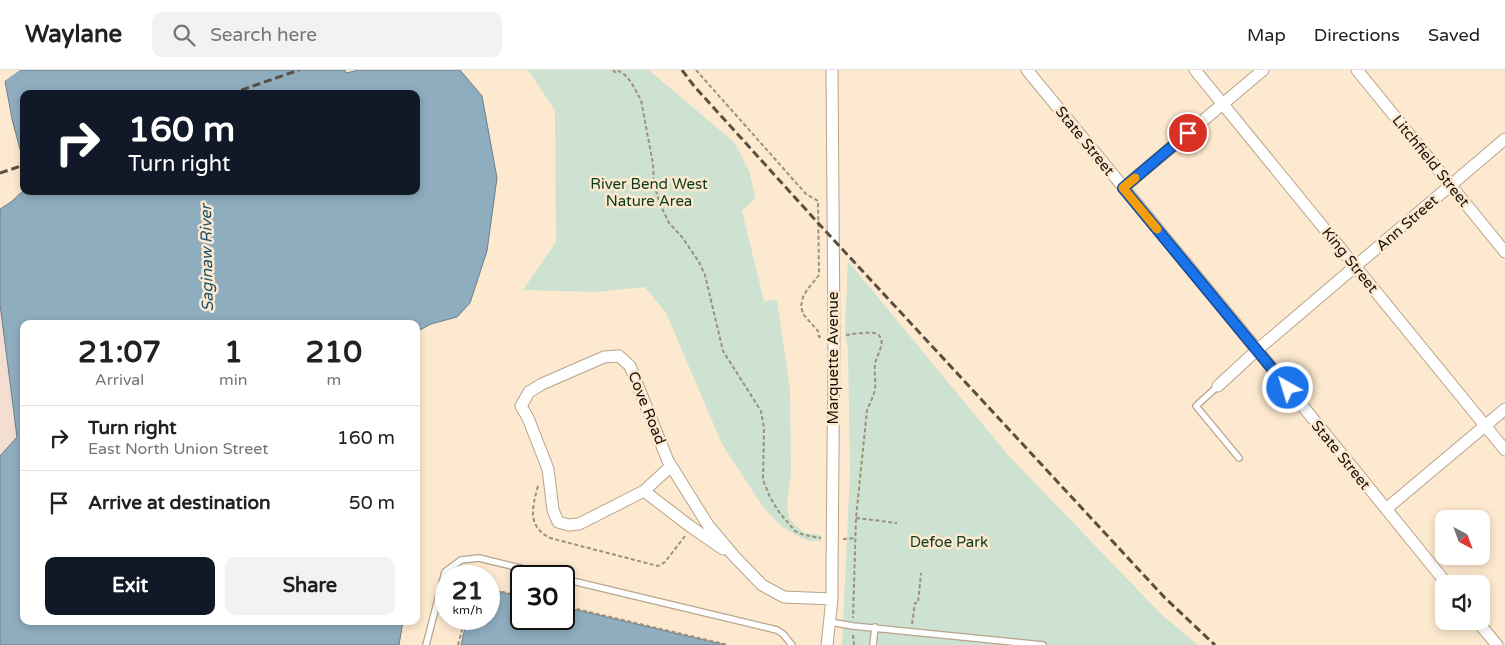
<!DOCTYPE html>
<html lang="en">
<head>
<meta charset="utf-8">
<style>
  :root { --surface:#fff; --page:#f2f2f2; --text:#202124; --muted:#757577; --line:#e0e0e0; --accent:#111827 }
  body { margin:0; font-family:"Varela Round",sans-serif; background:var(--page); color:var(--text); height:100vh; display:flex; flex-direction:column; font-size:19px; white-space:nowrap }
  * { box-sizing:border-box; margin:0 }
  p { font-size:16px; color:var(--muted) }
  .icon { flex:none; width:28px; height:28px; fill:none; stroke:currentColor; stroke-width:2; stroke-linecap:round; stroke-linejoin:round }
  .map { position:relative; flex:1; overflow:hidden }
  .side { position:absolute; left:20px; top:250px; width:400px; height:305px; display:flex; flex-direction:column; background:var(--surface); border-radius:10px; box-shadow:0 2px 8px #0003 }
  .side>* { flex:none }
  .hud { position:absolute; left:20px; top:20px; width:400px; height:105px; border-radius:10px; box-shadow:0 2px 8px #0003; background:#111827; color:#fff; overflow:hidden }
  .needle { width:32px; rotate:139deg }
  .buttons { position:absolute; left:1435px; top:440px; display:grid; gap:10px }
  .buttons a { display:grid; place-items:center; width:55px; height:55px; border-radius:10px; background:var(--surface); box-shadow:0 2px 8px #0003; font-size:25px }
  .speed { position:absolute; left:435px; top:495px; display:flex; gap:10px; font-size:25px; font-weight:700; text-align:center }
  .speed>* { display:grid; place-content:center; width:65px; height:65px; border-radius:50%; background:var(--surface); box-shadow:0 2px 8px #0003; line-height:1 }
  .speed small { font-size:12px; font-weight:400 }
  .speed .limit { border:2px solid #111; border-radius:8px; background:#fff; color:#111 }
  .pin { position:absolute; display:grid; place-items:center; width:42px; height:42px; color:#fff; margin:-21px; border:2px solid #fff; border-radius:50%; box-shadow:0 1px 5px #0007 }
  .me { position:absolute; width:55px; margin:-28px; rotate:321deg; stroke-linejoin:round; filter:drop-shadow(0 0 4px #0008) }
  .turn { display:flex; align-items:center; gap:18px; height:105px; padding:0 25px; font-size:22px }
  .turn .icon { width:65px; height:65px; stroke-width:2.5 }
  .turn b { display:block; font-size:35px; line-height:42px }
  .eta { display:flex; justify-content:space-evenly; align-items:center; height:85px; text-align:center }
  .eta b { font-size:30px; font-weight:800; line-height:35px }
  .action { display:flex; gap:10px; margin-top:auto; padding:10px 25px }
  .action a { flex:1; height:58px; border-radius:10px; background:var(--accent); color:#fff; font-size:20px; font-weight:800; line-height:58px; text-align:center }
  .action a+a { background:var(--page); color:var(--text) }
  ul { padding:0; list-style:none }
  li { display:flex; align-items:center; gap:15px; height:65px; padding:0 25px; border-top:1px solid var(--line) }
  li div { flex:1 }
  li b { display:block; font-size:19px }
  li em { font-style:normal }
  header { display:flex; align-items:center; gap:30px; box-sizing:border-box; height:70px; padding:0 25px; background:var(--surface); border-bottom:1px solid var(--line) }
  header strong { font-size:24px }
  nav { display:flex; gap:28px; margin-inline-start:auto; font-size:18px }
  .search { width:350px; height:45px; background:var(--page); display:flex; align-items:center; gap:12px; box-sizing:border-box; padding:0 18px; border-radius:10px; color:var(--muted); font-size:19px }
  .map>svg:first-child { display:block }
</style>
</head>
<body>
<header>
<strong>Waylane</strong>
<div class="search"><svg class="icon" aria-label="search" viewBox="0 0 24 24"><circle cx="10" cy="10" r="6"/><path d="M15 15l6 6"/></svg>Search here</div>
<nav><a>Map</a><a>Directions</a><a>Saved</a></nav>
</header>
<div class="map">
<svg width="1505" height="575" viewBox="0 0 1505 575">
  <rect width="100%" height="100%" fill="#fde9cf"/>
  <path fill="#f4ded1" d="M 0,231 L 17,367 L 0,386 Z"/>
  <path fill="#cde2d1" d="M 528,0 L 649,0 L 735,73 L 750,103 L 755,129 L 742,141 L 764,231 L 777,230 L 790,319 L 791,403 L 787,435 L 789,448 L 797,457 L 805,463 L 821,465 L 821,471 L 811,471 L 801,468 L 781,456 L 763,437 L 722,374 L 666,243 L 645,217 L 596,222 L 523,220 L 556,172 L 555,40 Z
    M 848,191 L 1008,385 L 1161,544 L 1198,575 L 842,575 L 850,403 L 848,281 L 845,261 Z"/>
  <path fill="#8eadbf" stroke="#6b7f89" d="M 3,0 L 345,0 L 346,3 L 359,0 L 460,0 L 482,26 L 497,108 L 487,181 L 470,233 L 457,247 L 431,254 L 416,262 L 416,254 L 24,254 L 24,551 L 403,551 L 399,575 L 0,575 L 0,386 L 17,367 L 0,234 L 0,139 L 11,132 L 24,120 L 24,121 L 416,121 L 416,24 L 24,24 L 24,94 L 12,49 Z
    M 489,519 L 521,527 L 521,549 L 564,549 L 564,537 L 725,575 L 461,575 L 467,549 L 489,549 Z"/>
  <path fill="#fde9cf" d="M 0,0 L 20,0 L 3,12 Z"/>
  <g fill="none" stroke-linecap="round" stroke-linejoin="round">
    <g stroke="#b7a48b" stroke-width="8">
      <path id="service" d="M 1218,316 L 1196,336 L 1239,388
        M 564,509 L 777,560 L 783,564 L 792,575
        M 830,552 L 853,556 L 1043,575
        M 426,575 L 445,502 L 461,490 L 479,488 L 553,506
        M 873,575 L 875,557"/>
    </g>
    <g stroke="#b7a48b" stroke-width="13">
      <path id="minor" d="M 1027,0 L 1250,271 L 1447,514
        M 1195,0 L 1505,380
        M 1357,0 L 1505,182
        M 1123,118 L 1263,0
        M 1218,316 L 1257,280 L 1505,69
        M 671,396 L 644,421 L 579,454 L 569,455 L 558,452 L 553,440 L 548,399 L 528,348 L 521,336 L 529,322 L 542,314 L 604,287 L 619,286 L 630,296 L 668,391 L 708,455 L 734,486 L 762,515 L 784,527 L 832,529
        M 644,421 L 691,457 L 723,479
        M 1386,439 L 1505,339
        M 1477,551 L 1497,575
        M 827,575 L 832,529 L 832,502 L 834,266 L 832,0"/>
    </g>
    <path stroke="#9e907d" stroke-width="2" stroke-dasharray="4 2.5" stroke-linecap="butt" d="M 613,0 L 616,3 L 619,1 L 625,5 L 631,12 L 641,30 L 653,94 L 654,114 L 660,134 L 669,153 L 682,167 L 699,192 L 705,205 L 723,281 L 761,341 L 764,358 L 763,410 L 770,427 L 779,442 L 795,461 L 804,465 L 821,468
      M 696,0 L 806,124 L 818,131 L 819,205 L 807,220 L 803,227 L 801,236 L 803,244 L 818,261 L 819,267 L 823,266
      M 846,265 C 853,264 871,261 877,264 C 888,270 876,286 875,294 C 874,302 876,310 875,318 C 874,326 870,333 867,340 L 856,448 L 853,548
      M 538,416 C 532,438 527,456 550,468 L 658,496 L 665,492 L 685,466
      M 856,448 L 897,453
      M 843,469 L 856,468
      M 489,519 L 521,526
      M 564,536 L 728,575
      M 912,554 L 915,533 L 918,533 L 921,503
      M 853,565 L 854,575
      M 458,575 L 465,549"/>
    <use href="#service" stroke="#fff" stroke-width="5.5"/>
    <use href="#minor" stroke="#fff" stroke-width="11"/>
    <path stroke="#5a4f41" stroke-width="3" stroke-dasharray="8 4" stroke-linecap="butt" d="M 682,0 L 694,16 L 819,154 L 1165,528 L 1215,575
      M 230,24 L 299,0
      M 0,103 L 24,95"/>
  </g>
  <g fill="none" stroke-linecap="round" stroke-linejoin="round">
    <g stroke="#114b97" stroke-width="12">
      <path id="route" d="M 1188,63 L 1123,118 L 1288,318"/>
    </g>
    <use href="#route" stroke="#1a73e8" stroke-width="9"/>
    <path stroke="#f59e0b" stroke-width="9" d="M 1135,108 L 1123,118 L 1157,159"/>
  </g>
  <g text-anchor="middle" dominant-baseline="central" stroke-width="5" stroke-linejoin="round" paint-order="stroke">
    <g font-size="15" fill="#1a130a" stroke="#fde9cf">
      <text transform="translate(1085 71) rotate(51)">State Street</text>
      <text transform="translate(1431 91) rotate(51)">Litchfield Street</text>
      <text transform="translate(1407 153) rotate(-41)">Ann Street</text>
      <text transform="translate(1350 190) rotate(51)">King Street</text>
      <text transform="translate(833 288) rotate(-90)">Marquette Avenue</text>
      <text transform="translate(647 338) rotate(68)">Cove Road</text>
      <text transform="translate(1341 385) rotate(51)">State Street</text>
    </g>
    <g font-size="15" fill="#0b3b1d" stroke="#fde9cf">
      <text x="649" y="114">River Bend West<tspan x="649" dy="17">Nature Area</tspan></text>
      <text x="949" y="472">Defoe Park</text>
    </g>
    <g font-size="16" font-style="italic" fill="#1b526e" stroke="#fde9cf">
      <text transform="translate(207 188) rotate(-91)">Saginaw River</text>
    </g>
  </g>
</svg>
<div class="buttons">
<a><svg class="needle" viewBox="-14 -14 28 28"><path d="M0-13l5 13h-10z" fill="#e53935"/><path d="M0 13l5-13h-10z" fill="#757577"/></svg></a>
<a><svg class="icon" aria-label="sound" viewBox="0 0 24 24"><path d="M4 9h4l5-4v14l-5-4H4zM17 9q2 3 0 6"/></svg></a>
</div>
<div class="speed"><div>21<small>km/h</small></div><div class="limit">30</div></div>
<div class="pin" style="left:1188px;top:63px;background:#d93025"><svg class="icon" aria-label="arrive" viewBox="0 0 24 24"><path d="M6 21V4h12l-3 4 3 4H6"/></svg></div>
<svg class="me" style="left:1288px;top:318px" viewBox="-20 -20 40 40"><circle r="17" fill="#1a73e8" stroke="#fff" stroke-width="3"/><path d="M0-11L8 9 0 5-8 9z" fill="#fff"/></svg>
<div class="hud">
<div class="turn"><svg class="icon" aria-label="right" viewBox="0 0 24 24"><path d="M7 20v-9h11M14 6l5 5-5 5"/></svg><div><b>160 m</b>Turn right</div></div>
</div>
<section class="side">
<div class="eta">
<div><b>21:07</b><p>Arrival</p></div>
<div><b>1</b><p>min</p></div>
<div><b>210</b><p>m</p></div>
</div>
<ul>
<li><svg class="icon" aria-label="right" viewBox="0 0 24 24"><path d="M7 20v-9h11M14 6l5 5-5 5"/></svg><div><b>Turn right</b><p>East North Union Street</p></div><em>160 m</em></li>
<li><svg class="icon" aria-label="arrive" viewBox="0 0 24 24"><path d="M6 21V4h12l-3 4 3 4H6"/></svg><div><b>Arrive at destination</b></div><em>50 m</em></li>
</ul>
<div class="action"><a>Exit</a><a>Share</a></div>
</section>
</div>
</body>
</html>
